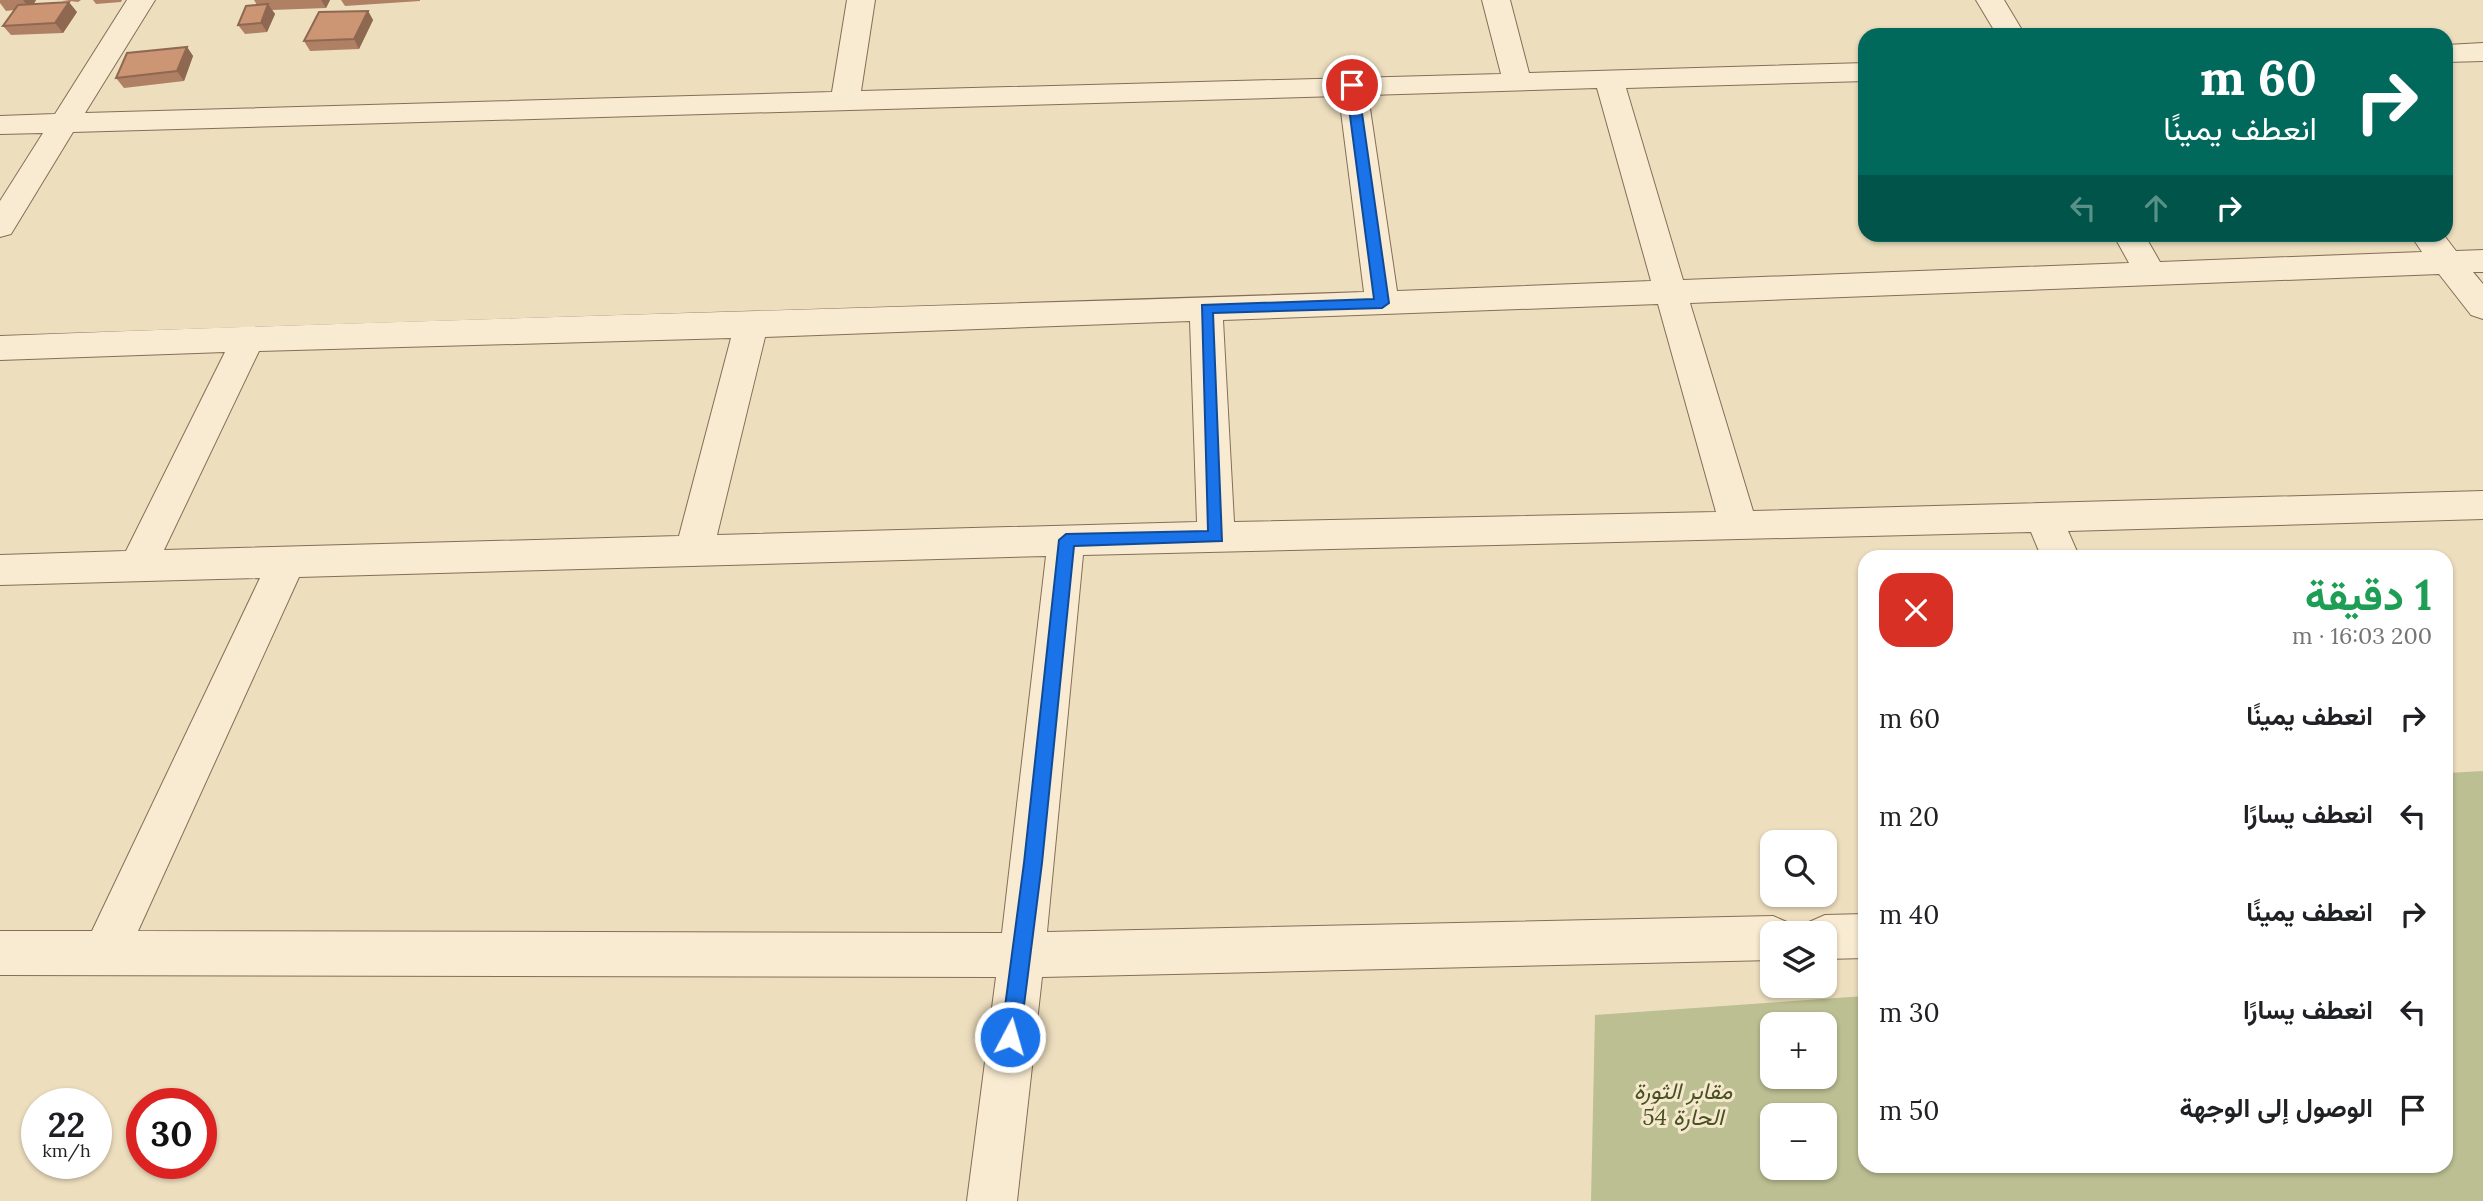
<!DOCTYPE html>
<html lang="ar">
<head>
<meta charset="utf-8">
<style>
  :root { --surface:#fff; --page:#f6f6f6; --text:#202124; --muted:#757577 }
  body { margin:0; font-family:Lora,Vazirmatn,serif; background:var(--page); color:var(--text); direction:rtl; height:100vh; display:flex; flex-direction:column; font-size:26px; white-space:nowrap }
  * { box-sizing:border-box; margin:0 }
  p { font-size:23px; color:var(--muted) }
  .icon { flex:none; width:38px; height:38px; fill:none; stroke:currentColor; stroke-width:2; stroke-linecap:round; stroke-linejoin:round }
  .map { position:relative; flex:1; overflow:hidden; direction:ltr }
  .details { position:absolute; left:1858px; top:550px; width:595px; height:623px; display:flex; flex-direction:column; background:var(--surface); border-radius:21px; box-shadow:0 2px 5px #0004; direction:rtl }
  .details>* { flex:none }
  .guide { position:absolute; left:1858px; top:28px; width:595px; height:214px; border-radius:21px; box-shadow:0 2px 5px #0004; direction:rtl; background:#00695c; color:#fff; overflow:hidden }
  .fabs { position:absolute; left:1760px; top:830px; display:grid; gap:14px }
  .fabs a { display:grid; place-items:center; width:77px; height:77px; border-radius:14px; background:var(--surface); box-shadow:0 2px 5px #0004; font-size:35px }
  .speed { position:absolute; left:21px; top:1088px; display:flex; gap:14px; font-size:35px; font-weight:700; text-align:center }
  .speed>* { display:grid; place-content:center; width:91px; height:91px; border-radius:50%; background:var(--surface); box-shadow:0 2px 5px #0004; line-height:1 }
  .speed small { font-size:18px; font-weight:400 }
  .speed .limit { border:10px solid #d22; background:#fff; color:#111 }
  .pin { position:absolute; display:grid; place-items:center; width:60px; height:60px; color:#fff; margin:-30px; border:4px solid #fff; border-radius:50%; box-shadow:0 2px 7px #0007 }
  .me { position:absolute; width:77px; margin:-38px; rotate:6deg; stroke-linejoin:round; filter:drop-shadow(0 0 5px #0008) }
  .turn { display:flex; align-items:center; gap:24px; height:147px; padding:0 21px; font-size:32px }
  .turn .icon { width:91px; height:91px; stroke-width:2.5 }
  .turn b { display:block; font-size:49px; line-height:60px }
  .lanes { display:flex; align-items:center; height:66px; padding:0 21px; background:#0003; justify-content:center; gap:35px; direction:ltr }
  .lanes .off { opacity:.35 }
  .round { display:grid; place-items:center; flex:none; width:74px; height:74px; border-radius:21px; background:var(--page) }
  .overview { display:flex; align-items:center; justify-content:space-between; height:119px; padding:0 21px }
  h1 { font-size:42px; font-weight:700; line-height:52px; color:#1e9e55 }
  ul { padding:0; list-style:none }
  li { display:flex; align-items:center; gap:21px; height:98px; padding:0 21px }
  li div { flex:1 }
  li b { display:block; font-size:26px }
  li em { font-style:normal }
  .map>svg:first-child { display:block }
</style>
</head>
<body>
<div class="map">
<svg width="2483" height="1201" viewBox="0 0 2483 1201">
  <rect width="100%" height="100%" fill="#eddebe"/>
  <path fill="#bbbf92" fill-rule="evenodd" d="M 2483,771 L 2483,1201 L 1591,1201 L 1595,1015 L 1865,996 L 1866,1166 L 2446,1166 L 2447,773 ZM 1773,1024 L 1825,1024 L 1825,1076 L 1773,1076 ZM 1773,1115 L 1825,1115 L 1825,1167 L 1773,1167 Z"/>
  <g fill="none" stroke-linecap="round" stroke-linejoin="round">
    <g stroke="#856e57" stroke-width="2">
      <path id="street" d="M 127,0 L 155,0 L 85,113 L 832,92 L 847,0 L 875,0 L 861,91 L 1501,74 L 1482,0 L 1510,0 L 1529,73 L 1866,63 L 1866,81 L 1626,88 L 1683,280 L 2129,263 L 2113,234 L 2144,234 L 2160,262 L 2422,252 L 2410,234 L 2443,234 L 2456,251 L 2483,250 L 2483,272 L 2473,272 L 2483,284 L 2483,319 L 2471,315 L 2439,274 L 1690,303 L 1753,511 L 2483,491 L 2483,519 L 2068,531 L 2079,556 L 2041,556 L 2031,532 L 1083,555 L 1047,932 L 1773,916 L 1789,923 L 1793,933 L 1773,933 L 1773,960 L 1042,977 L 1017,1201 L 967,1201 L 996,977 L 0,975 L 0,931 L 92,931 L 260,578 L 0,585 L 0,555 L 126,551 L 225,352 L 0,360 L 0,336 C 454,318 909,308 1364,292 L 1339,96 L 73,132 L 11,234 L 0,237 L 0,201 L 43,133 L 0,134 L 0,116 L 55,114 ZM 1597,88 L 1651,281 L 1397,291 L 1368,95 ZM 1658,304 L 1716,512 L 1234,522 L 1223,320 ZM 1190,321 L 1197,522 L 717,535 L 765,337 ZM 731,338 L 679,536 L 164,550 L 259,351 ZM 1046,556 L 1002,933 L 138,931 L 299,577 Z
        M 1976,0 L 2004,0 L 2025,35 L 1997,35 Z
        M 2483,43 L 2483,61 L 2446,62 L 2446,45 Z
        M 1866,914 L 1866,958 L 1825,959 L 1825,933 L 1804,933 L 1809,922 L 1825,915 Z"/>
    </g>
    <use href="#street" fill="#f8ebd1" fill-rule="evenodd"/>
  </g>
  <path fill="#af8064" d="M 0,0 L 36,0 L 34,4 L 77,12 L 63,33 L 11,35 L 3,26 L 14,10 L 6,11 L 0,3 Z
    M 62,0 L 81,0 L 78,2 Z
    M 93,0 L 122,0 L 121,2 L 96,4 Z
    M 254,0 L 330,0 L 326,8 L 272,10 L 275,14 L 267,32 L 245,34 L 238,25 L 257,5 Z
    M 341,0 L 420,0 L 420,1 L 345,6 Z
    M 368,11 L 373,20 L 359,49 L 310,51 L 304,41 Z
    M 187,47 L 193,56 L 184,81 L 124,88 L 116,78 Z"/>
  <path fill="#8f6851" d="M 23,0 L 36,0 L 30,9 Z
    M 321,0 L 330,0 L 326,8 Z
    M 69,2 L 77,12 L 63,33 L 55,23 Z
    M 268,4 L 275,14 L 267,32 L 261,23 Z
    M 368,11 L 373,20 L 359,49 L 354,39 Z
    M 187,47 L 193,56 L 184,81 L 177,71 Z"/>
  <path fill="#cc9574" stroke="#8f6851" stroke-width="2" d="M 69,2 L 55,23 L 3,26 L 18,5 Z
    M 268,4 L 261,23 L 238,25 L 246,6 Z
    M 368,11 L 354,39 L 304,41 L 319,12 Z
    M 187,47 L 177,71 L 116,78 L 127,53 Z"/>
  <path fill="#1a73e8" stroke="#114b97" stroke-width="2" d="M 1352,82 L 1358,85 L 1389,303 L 1382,308 L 1213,313 L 1222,541 L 1074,546 L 1042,863 L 1020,1037 L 1017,1044 L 1010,1047 L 1004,1044 L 1001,1037 L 1024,863 L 1059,540 L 1066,534 L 1208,531 L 1202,305 L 1374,299 L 1346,85 Z"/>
  <g text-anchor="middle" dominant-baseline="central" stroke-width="6" stroke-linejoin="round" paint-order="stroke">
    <g font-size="23" font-style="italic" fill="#475122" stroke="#f5e8cd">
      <text x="1683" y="1090">مقابر الثورة<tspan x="1683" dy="26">الحارة 54</tspan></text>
    </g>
  </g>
</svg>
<div class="fabs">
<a><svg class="icon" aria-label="search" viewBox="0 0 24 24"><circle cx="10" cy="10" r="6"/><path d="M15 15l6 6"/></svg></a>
<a><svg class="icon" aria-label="layers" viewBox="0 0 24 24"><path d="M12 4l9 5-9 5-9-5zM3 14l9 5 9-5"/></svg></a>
<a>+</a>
<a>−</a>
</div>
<div class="speed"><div>22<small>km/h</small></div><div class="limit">30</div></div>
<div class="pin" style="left:1352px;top:85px;background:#d93025"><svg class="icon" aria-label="arrive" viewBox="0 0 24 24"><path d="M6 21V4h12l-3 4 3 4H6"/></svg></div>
<svg class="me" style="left:1010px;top:1037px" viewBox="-20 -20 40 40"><circle r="17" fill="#1a73e8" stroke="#fff" stroke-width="3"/><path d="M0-11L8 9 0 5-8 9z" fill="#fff"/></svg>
<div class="guide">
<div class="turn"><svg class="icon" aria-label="right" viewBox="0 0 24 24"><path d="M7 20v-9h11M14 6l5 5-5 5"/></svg><div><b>60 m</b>انعطف يمينًا</div></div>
<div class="lanes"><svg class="icon off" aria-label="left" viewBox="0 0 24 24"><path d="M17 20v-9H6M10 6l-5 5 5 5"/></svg><svg class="icon off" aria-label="ahead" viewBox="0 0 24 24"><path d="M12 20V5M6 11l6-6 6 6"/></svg><svg class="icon" aria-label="right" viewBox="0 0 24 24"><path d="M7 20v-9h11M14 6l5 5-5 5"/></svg></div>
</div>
<section class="details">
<div class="overview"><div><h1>1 دقيقة</h1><p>200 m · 16:03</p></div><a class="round" style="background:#d93025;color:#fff"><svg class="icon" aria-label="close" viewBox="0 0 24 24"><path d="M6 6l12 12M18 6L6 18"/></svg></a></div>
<ul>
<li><svg class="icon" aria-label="right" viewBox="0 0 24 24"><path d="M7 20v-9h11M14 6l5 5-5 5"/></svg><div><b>انعطف يمينًا</b></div><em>60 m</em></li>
<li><svg class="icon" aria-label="left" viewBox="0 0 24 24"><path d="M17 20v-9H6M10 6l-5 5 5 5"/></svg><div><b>انعطف يسارًا</b></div><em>20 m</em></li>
<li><svg class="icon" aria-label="right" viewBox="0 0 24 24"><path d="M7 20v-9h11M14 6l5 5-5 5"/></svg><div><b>انعطف يمينًا</b></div><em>40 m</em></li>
<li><svg class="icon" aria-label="left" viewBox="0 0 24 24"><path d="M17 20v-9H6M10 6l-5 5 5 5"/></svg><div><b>انعطف يسارًا</b></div><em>30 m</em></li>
<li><svg class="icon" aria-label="arrive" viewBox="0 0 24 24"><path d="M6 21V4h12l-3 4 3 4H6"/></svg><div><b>الوصول إلى الوجهة</b></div><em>50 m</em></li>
</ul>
</section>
</div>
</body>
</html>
